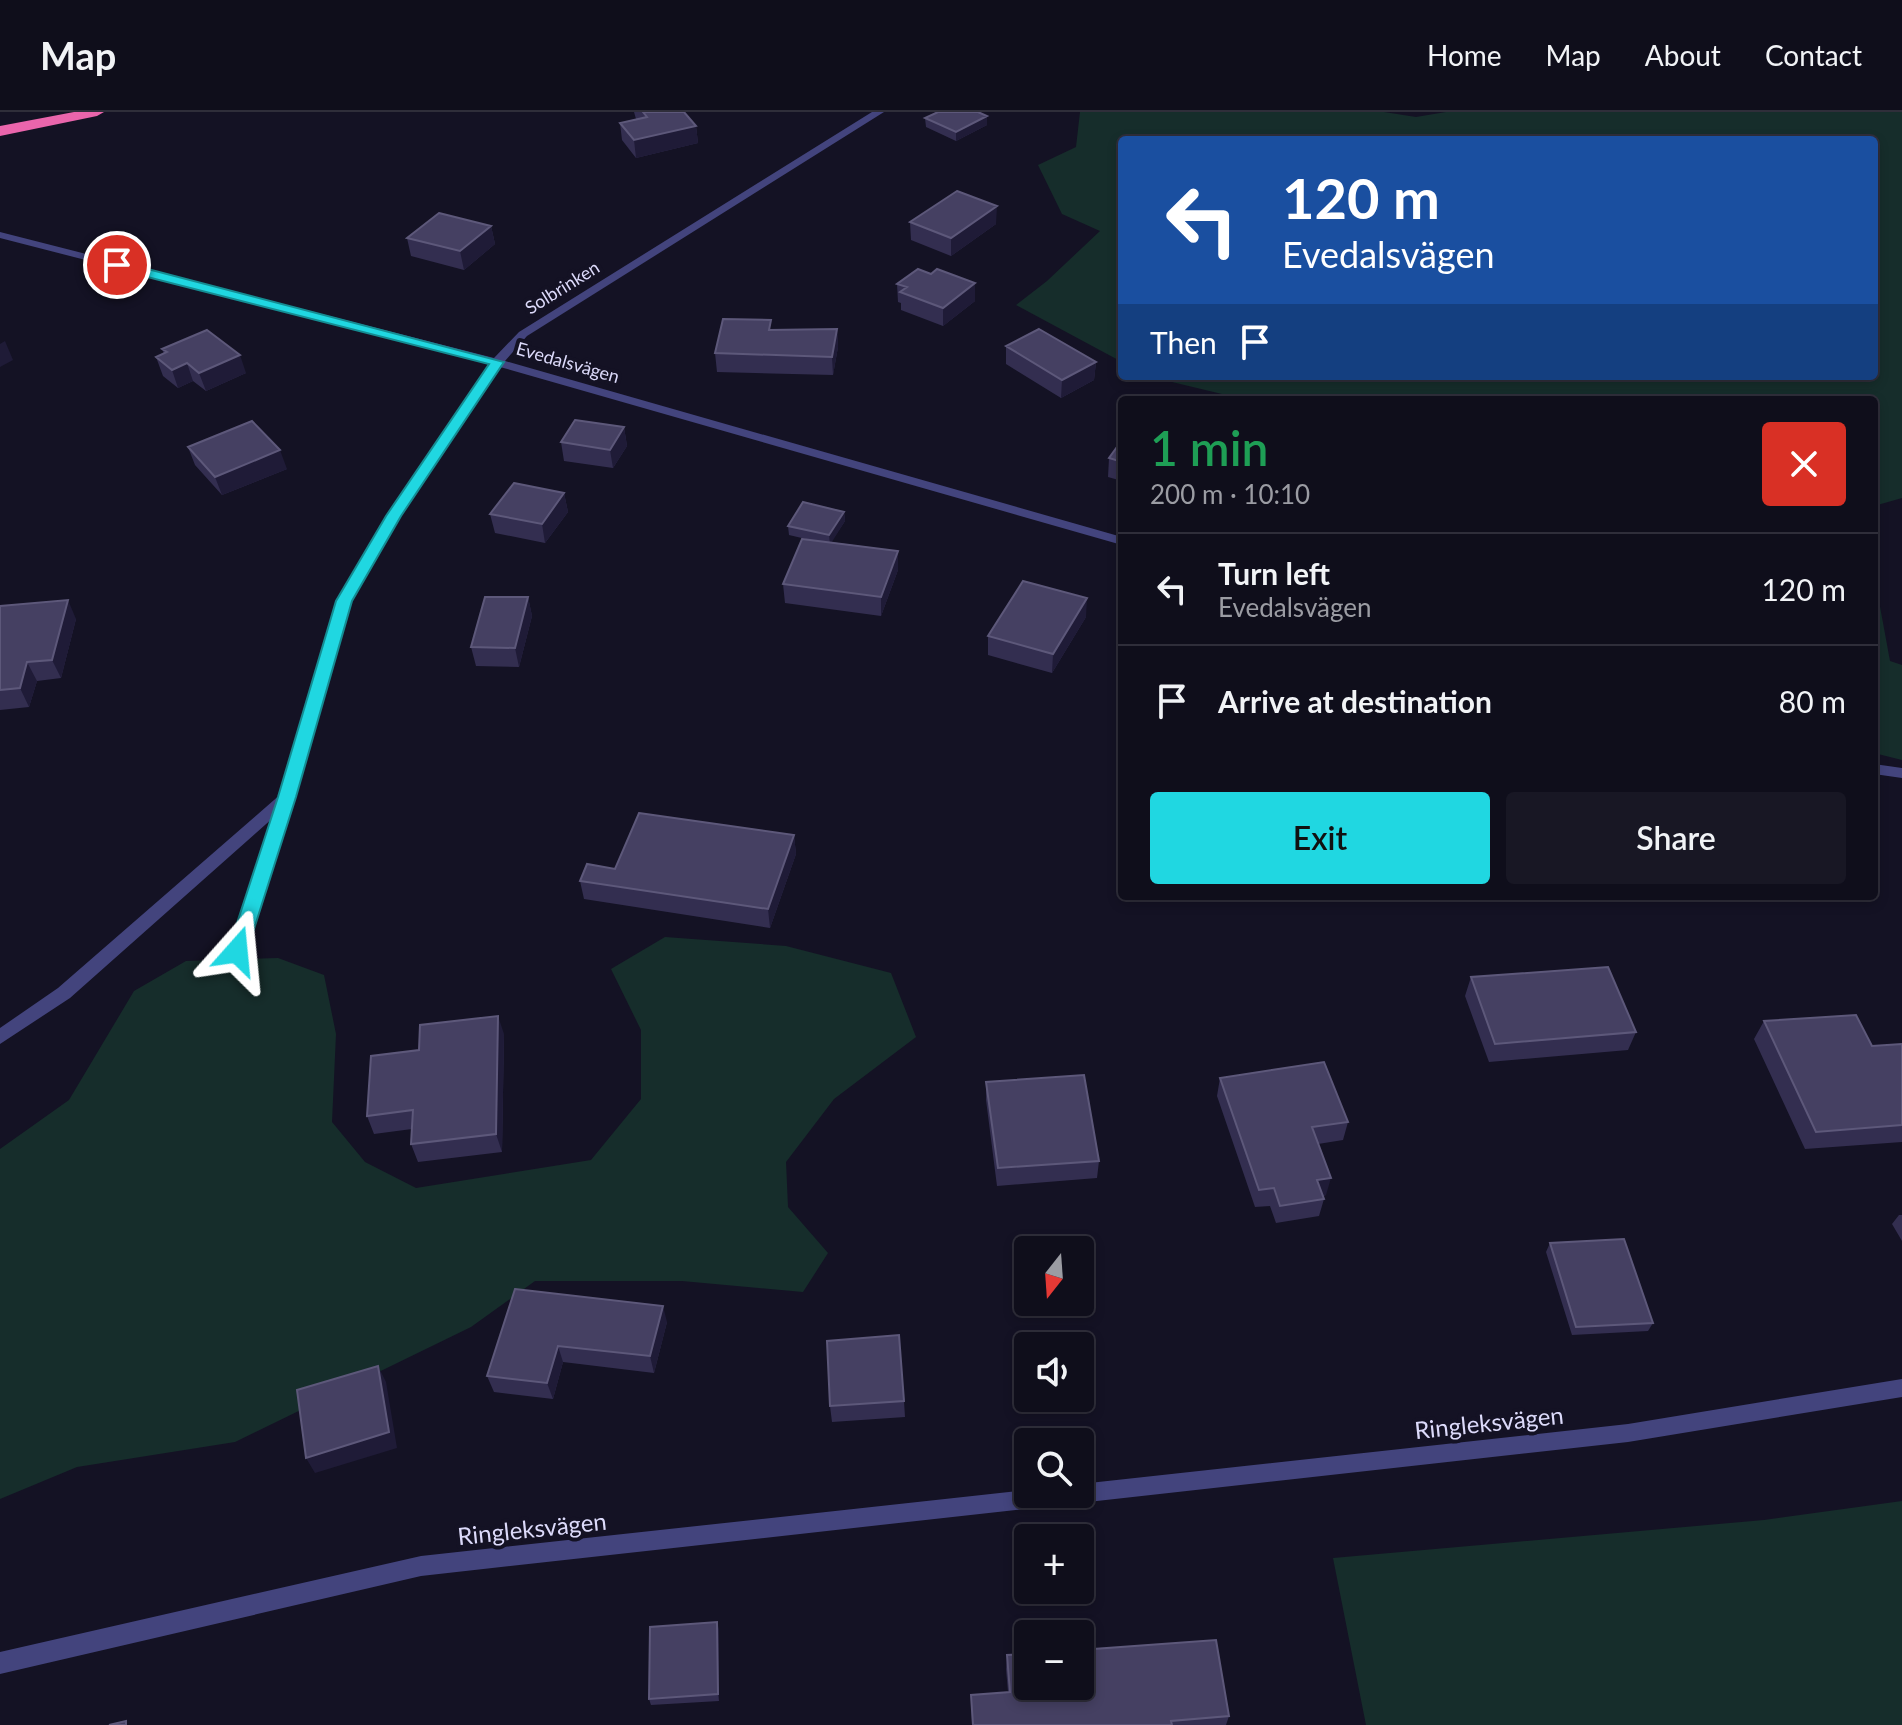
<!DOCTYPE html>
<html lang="en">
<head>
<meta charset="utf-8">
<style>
  :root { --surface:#0f0e1b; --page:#181724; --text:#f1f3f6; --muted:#9b9ca3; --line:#2f2e3a; --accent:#20d7e1 }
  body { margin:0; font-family:Lato,sans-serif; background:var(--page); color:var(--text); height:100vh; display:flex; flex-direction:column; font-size:30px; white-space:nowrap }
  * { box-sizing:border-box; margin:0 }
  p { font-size:26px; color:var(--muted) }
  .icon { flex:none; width:44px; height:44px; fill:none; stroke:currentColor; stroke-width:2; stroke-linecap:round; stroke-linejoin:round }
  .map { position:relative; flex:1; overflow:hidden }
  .panel { position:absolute; left:1118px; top:284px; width:760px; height:504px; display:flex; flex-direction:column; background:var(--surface); border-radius:8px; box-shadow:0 4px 12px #0003,0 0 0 2px var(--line) }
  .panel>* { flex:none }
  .guide { position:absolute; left:1118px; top:24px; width:760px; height:244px; border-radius:8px; box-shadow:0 4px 12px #0003,0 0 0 2px var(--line); background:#1a4fa0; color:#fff; overflow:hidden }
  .needle { width:52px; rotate:197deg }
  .tools { position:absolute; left:1014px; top:1124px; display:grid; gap:16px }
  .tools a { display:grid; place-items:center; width:80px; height:80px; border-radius:8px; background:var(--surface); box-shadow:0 4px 12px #0003,0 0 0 2px var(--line); font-size:40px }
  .pin { position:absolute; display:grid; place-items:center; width:68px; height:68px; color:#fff; margin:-34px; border:4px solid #fff; border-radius:50%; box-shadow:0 2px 8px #0007 }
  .me { position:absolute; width:88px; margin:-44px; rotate:18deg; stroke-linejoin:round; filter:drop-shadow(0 0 6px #0008) }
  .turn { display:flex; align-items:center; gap:28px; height:168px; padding:0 32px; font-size:36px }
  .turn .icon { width:104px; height:104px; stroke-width:2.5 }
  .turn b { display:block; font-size:56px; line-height:68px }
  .then { display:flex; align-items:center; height:76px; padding:0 32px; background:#0003; gap:16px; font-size:30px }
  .round { display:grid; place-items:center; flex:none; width:84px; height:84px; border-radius:8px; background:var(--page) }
  .head { display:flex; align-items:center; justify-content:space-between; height:136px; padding:0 32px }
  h1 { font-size:48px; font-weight:600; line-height:60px; color:#1e9e55 }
  .button { display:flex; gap:16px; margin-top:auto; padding:16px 32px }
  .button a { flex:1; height:92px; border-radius:8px; background:var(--accent); color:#111; font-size:32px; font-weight:600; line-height:92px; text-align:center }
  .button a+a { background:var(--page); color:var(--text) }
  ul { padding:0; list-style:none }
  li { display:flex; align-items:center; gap:24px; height:112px; padding:0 32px; border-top:2px solid var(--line) }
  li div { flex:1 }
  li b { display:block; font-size:30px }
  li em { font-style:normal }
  header { display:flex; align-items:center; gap:48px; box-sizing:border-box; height:112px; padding:0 40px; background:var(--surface); border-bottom:2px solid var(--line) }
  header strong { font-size:38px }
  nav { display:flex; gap:44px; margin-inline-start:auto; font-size:28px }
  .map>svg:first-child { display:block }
</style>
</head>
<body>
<header>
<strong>Map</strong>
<nav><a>Home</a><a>Map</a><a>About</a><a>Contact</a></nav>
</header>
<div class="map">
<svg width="1902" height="1613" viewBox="0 0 1902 1613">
  <rect width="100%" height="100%" fill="#141224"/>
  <path fill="#162d2b" d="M 1080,0 L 1384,0 L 1416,5 L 1446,0 L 1902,0 L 1902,386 L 1874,394 L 1874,288 L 1247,288 L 1147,264 L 1874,264 L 1874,28 L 1122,28 L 1122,250 L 1016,193 L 1047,169 L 1100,119 L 1062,102 L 1038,53 L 1076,35 Z
    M 1874,462 L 1890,549 L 1902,553 L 1902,648 L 1874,641 Z
    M 665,825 L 786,834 L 891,861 L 916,925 L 834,987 L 786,1050 L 788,1095 L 828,1141 L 803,1180 L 682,1169 L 535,1169 L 471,1215 L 235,1330 L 77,1355 L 0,1387 L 0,1037 L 69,988 L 134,879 L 186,849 L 278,846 L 324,863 L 336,922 L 332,1010 L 365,1050 L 416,1076 L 591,1048 L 641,987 L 641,918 L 611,857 Z
    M 1902,1389 L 1902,1613 L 1366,1613 L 1333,1446 L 1764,1408 Z"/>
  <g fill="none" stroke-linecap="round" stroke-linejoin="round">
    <path fill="#43447d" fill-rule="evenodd" d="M 287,680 L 295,685 L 292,689 L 70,886 L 0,932 L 0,916 L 58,876 L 282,681 Z"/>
    <path fill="#43447d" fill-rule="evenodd" d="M 872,0 L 884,0 L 527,224 L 505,249 L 1122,425 L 1122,433 L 500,255 L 399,404 L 351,489 L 295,685 L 245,839 L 243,843 L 231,843 L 229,839 L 279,685 L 337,489 L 387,404 L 490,252 L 0,126 L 0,120 L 494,246 L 519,220 Z
      M 1874,652 L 1902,656 L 1902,666 L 1874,662 Z
      M 1902,1267 L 1902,1285 L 1628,1330 L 421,1464 L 0,1562 L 0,1540 L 421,1444 L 1028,1378 L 1028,1382 L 1080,1382 L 1080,1372 L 1628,1312 Z"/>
    <path fill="#ea65ac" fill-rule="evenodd" d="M 74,0 L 104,0 L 97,4 L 0,24 L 0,14 Z"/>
  </g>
  <path fill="#332e50" d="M 634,0 L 684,0 L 696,14 L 698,31 L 636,46 L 622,28 L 620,11 L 636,7 Z
    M 987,4 L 987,13 L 956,29 L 926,15 L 925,6 Z
    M 910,110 L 996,112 L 951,144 L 911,128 Z
    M 491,114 L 495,132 L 464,158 L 411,144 L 407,126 Z
    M 931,162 L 975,171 L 975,189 L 943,214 L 901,198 L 901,191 L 898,190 L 897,172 Z
    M 837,217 L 838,235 L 833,263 L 717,260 L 715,241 L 772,218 Z
    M 1006,234 L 1096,250 L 1094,268 L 1061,286 L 1006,252 Z
    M 162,237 L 246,261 L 206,279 L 193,269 L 178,276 L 163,264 L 156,245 L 164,242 Z
    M 624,315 L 627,334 L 613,356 L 564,349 L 561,330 Z
    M 1122,328 L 1122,369 L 1108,365 L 1109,346 Z
    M 188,335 L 287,357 L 222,383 L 195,353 Z
    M 564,381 L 568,400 L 545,431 L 495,421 L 490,402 Z
    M 844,400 L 845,409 L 831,430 L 898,439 L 898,458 L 881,504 L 785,491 L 783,472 L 806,427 L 789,423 L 788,414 Z
    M 528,485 L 532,504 L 519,555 L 476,554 L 471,535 Z
    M 0,494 L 76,507 L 61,566 L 37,569 L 29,595 L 0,598 Z
    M 1086,505 L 1052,561 L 988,543 L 988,524 Z
    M 794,723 L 796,742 L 770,816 L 584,787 L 580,769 L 615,757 Z
    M 1471,865 L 1636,920 L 1628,938 L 1489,950 L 1465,884 Z
    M 1764,909 L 1872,934 L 1902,932 L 1902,1030 L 1805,1037 L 1754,927 Z
    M 504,922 L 502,1040 L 418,1050 L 411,1032 L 412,1017 L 374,1022 L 367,1004 L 419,938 Z
    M 1220,966 L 1348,1010 L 1343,1028 L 1318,1032 L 1326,1083 L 1323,1084 L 1324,1087 L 1319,1104 L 1276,1111 L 1270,1094 L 1255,1095 L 1217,984 Z
    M 986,970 L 1099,1049 L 1097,1066 L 997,1074 L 986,988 Z
    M 1899,1103 L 1902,1103 L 1902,1129 L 1892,1112 Z
    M 1550,1131 L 1653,1211 L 1648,1219 L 1572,1223 L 1546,1140 Z
    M 515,1177 L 667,1210 L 654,1261 L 563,1250 L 553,1287 L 494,1280 L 487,1264 Z
    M 904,1289 L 905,1305 L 832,1310 L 830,1294 Z
    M 719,1517 L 719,1589 L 651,1593 L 649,1587 Z
    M 1007,1543 L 1229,1604 L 1226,1613 L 972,1613 L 971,1583 L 1008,1580 L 1006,1557 Z"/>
  <path fill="#1f1b37" d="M 987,4 L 987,13 L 956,29 L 956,20 Z
    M 696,14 L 698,31 L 636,46 L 634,28 Z
    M 997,94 L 996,112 L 951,144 L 951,126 Z
    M 491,114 L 495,132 L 464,158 L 460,139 Z
    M 975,171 L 975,189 L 943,214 L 943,196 Z
    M 837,217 L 838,235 L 833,263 L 832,245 Z
    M 5,229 L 13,248 L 0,255 L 0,232 Z
    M 240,243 L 246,261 L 206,279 L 199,261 Z
    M 1096,250 L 1094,268 L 1061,286 L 1062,268 Z
    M 187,251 L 193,269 L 178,276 L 172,258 Z
    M 624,315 L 627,334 L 613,356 L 610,338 Z
    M 280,338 L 287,357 L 222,383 L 215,365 Z
    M 564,381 L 568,400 L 545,431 L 542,412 Z
    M 844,400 L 845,409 L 830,433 L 829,423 Z
    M 898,439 L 898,458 L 881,504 L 881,485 Z
    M 528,485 L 532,504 L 519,555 L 515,536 Z
    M 1087,486 L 1086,505 L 1052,561 L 1053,542 Z
    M 68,488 L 76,507 L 61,566 L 52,548 Z
    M 27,550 L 37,569 L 29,595 L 20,576 Z
    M 794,723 L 796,742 L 770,816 L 768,797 Z
    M 498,904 L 504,922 L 502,1040 L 496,1022 Z
    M 1331,1066 L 1326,1083 L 1312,1086 L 1317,1068 Z
    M 663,1194 L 667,1210 L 654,1261 L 650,1244 Z
    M 558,1234 L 563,1250 L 553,1287 L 547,1271 Z
    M 378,1254 L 386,1270 L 397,1336 L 315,1361 L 306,1346 Z
    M 717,1510 L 719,1517 L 719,1589 L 718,1582 Z"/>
  <path fill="#454062" stroke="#5d587a" stroke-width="2" d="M 643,0 L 684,0 L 696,14 L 634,28 L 620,11 L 647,5 Z
    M 938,0 L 978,0 L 987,4 L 956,20 L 925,6 Z
    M 957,79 L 997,94 L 951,126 L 910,110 Z
    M 439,101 L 491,114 L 460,139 L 407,126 Z
    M 918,157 L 931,162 L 937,157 L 975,171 L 943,196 L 900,180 L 907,175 L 897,172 Z
    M 723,207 L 771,208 L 769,218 L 837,217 L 832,245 L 715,241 Z
    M 1039,217 L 1096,250 L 1062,268 L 1006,234 Z
    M 207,218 L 240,243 L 199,261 L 187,251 L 172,258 L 156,245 L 167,240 L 162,237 Z
    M 575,308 L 624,315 L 610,338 L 561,330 Z
    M 252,309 L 280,338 L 215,365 L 188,335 Z
    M 1122,328 L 1122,350 L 1109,346 Z
    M 514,371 L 564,381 L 542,412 L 490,402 Z
    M 803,390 L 844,400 L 829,423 L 788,414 Z
    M 802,427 L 898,439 L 881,485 L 783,472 Z
    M 1023,469 L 1087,486 L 1053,542 L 988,524 Z
    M 485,485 L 528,485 L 515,536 L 471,535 Z
    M 68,488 L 52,548 L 27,550 L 20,576 L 0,578 L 0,494 Z
    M 639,701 L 794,723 L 768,797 L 580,769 L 587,752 L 615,757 Z
    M 1608,855 L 1636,920 L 1495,932 L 1471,865 Z
    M 1856,903 L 1872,934 L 1902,932 L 1902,1013 L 1816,1020 L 1764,909 Z
    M 498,904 L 496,1022 L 411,1032 L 413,998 L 367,1004 L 371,944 L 419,938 L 420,913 Z
    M 1324,950 L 1348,1010 L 1312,1015 L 1331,1066 L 1317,1068 L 1324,1087 L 1280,1094 L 1274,1076 L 1259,1078 L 1220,966 Z
    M 1084,963 L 1099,1049 L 998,1056 L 986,970 Z
    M 1624,1127 L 1653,1211 L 1576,1215 L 1550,1131 Z
    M 515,1177 L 663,1194 L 650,1244 L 558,1234 L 547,1271 L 487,1264 Z
    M 899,1223 L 904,1289 L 830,1294 L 827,1229 Z
    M 378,1254 L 389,1320 L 306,1346 L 297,1278 Z
    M 717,1510 L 718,1582 L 649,1587 L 650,1515 Z
    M 1216,1528 L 1229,1604 L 1171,1609 L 1172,1613 L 973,1613 L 971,1583 L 1010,1580 L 1007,1543 L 1028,1542 L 1028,1574 L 1080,1574 L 1080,1538 Z
    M 126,1609 L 126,1613 L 109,1613 Z"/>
  <path fill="#20d7e1" stroke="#158c92" stroke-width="2" d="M 117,149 L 504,250 L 401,404 L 352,489 L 296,685 L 247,839 L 237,846 L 228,839 L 278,685 L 336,489 L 386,404 L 489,252 L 112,156 L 112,150 Z"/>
  <g text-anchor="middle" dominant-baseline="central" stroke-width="8" stroke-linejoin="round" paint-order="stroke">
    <g font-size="18" fill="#dcdafa" stroke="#141224">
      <text transform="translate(562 175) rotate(-32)">Solbrinken</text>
      <text transform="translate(568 250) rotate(16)">Evedalsvägen</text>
    </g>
    <g font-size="24" fill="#dcdafa" stroke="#141224">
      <text transform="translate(1489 1310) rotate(-6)">Ringleksvägen</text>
      <text transform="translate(532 1416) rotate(-6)">Ringleksvägen</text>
    </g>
  </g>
</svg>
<div class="tools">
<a><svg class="needle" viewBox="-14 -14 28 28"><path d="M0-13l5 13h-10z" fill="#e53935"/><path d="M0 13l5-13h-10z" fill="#9b9ca3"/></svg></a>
<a><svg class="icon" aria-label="sound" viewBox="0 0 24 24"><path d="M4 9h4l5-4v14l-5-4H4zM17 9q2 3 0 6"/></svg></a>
<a><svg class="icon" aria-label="search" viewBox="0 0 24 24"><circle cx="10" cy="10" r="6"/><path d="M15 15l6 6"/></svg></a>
<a>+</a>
<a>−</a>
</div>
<div class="pin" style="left:117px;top:153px;background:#d93025"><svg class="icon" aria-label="arrive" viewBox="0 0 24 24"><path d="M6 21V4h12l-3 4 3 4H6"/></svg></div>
<svg class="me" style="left:237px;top:839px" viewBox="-20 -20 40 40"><path d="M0-17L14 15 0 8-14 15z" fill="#20d7e1" stroke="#fff" stroke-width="4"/></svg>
<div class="guide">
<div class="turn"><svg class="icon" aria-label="left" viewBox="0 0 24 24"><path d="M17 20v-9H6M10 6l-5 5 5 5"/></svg><div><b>120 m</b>Evedalsvägen</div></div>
<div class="then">Then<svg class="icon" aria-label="arrive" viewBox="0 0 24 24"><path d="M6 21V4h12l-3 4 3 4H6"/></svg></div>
</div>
<section class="panel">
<div class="head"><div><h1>1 min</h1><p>200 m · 10:10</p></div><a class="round" style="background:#d93025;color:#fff"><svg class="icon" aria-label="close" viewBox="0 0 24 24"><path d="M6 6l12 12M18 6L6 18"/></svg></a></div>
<ul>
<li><svg class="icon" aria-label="left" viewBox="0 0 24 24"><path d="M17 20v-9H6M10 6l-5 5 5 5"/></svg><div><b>Turn left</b><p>Evedalsvägen</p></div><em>120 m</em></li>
<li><svg class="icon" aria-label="arrive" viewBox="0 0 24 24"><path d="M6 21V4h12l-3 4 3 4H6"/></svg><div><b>Arrive at destination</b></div><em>80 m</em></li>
</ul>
<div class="button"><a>Exit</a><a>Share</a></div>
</section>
</div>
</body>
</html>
